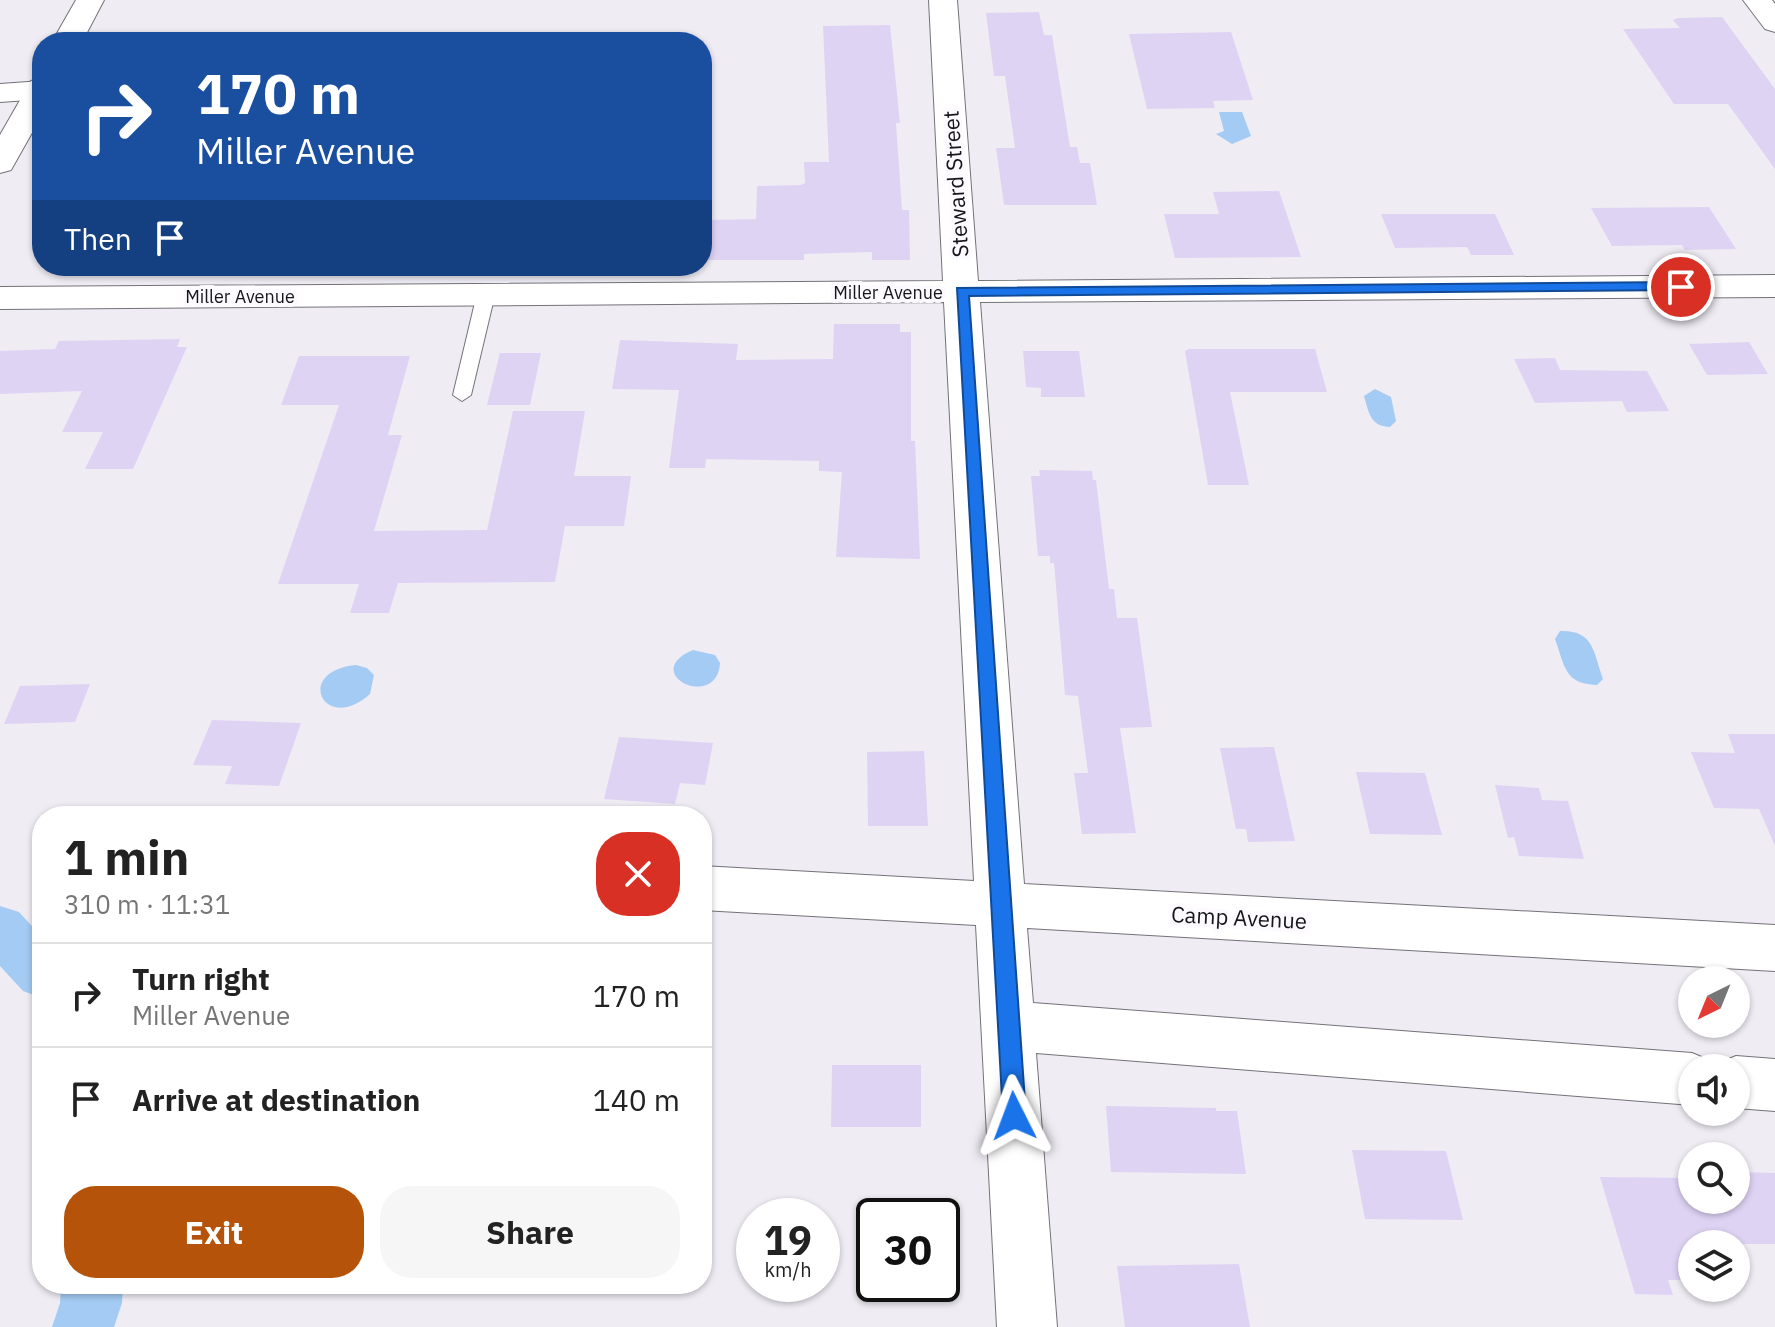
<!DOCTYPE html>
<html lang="en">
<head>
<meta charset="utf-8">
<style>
  :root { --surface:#fff; --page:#f6f6f6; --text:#222; --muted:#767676; --line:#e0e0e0; --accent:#b45309 }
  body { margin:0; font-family:"IBM Plex Sans",sans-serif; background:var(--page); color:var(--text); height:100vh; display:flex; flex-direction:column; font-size:30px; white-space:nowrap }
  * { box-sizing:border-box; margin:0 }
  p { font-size:26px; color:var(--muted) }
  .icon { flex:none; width:44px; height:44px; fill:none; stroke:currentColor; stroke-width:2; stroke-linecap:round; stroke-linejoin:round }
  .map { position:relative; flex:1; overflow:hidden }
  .sheet { position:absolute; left:32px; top:806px; width:680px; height:488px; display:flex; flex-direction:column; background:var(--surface); border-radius:32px; box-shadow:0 2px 6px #0004 }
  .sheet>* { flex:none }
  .hud { position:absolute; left:32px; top:32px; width:680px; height:244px; border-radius:32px; box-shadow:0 2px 6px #0004; background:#1a4fa0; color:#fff; overflow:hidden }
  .needle { width:52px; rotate:223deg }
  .buttons { position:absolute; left:1678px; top:966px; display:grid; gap:16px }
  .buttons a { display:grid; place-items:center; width:72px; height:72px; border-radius:50%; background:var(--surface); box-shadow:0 2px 6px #0004; font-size:40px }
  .speed { position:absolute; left:736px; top:1198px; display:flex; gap:16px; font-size:40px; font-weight:700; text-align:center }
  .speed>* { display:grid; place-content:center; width:104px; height:104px; border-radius:50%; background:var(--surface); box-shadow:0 2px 6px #0004; line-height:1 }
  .speed small { font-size:20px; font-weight:400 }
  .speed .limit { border:4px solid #111; border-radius:12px; background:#fff; color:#111 }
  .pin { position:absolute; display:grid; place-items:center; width:68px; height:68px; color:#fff; margin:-34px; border:4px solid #fff; border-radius:50%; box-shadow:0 2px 8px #0007 }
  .me { position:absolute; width:88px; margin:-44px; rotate:357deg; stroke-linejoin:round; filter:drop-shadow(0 0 6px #0008) }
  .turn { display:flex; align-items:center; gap:28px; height:168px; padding:0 32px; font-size:36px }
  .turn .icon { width:104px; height:104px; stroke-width:2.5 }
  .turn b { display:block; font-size:56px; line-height:68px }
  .then { display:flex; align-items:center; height:76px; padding:0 32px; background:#0003; gap:16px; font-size:30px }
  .round { display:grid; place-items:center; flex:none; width:84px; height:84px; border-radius:32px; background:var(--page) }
  .headline { display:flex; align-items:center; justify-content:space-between; height:136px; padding:0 32px }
  h1 { font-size:48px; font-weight:700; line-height:60px }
  .action { display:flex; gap:16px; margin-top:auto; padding:16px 32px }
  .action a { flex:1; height:92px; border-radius:32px; background:var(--accent); color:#fff; font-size:32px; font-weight:700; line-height:92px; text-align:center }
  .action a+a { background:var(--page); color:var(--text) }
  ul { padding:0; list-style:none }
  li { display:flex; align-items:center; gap:24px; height:104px; padding:0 32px; border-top:2px solid var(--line) }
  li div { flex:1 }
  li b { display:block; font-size:30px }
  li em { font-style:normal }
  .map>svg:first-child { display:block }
</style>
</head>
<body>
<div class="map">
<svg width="1775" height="1327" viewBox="0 0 1775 1327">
  <rect width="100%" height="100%" fill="#efecf4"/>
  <path fill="#a4cbf3" d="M 1219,112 L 1242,112 L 1251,136 L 1232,144 L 1216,134 L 1224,131 Z
    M 1375,389 L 1391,397 L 1396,421 L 1390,427 C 1370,426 1369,413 1364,396 Z
    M 1560,631 C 1594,630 1593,651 1603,679 L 1597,685 C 1564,684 1565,666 1555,639 Z
    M 693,650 L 715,655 L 720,663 C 717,712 638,673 693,650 Z
    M 356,665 L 367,668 L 374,675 L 370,694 C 324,735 293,671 356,665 Z"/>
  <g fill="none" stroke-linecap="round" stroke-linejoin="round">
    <path fill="#a4cbf3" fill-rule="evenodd" d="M 0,906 L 19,912 L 42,937 L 42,998 L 23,991 L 0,966 Z
      M 61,1284 L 123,1284 L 122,1303 L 114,1327 L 52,1327 L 60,1303 Z"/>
  </g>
  <path fill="#dfd3f4" d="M 1039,12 L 1044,35 L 1052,35 L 1070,147 L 1077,147 L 1080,163 L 1090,163 L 1097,205 L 1004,205 L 996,148 L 1015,148 L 1005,76 L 994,76 L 986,13 Z
    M 1722,17 L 1775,89 L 1775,169 L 1728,104 L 1674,104 L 1623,29 L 1680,28 L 1673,20 L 1678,18 Z
    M 890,25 L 900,123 L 896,123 L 902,210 L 909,210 L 910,260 L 872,260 L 872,252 L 804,254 L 804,260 L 708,260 L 711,220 L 756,219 L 757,186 L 801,185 L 805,183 L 804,162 L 829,162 L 823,26 Z
    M 1231,32 L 1253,100 L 1213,101 L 1215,108 L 1147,109 L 1129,34 Z
    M 1279,191 L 1301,257 L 1175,258 L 1164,214 L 1219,214 L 1213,192 Z
    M 1709,207 L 1736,249 L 1685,250 L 1682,245 L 1612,246 L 1591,208 Z
    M 1381,214 L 1495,214 L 1514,255 L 1471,255 L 1467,247 L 1395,248 Z
    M 834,324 L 900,324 L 900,332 L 911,332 L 911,441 L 915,441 L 920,559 L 836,557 L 842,472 L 819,471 L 819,461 L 706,459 L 705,468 L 669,468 L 679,390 L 612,389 L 620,340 L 738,344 L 736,360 L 833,359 Z
    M 180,339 L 177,347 L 187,347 L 133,469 L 85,469 L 103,432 L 62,432 L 82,391 L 0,394 L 0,351 L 55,349 L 59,341 Z
    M 1749,342 L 1768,374 L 1707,375 L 1689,344 Z
    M 1189,349 L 1315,349 L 1327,392 L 1230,392 L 1249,485 L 1208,485 L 1185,351 Z
    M 1023,351 L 1079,351 L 1085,397 L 1041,397 L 1041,388 L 1026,387 Z
    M 500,353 L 541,353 L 530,405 L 487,405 Z
    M 299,356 L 410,356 L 388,435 L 402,435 L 374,531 L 487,530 L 513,411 L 585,411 L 574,476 L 631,476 L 624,526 L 565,526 L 555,582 L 398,583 L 389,613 L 350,613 L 359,584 L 278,584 L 339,405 L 281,405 Z
    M 1555,358 L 1560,370 L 1647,371 L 1669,411 L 1627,412 L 1622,401 L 1535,403 L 1514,359 Z
    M 1039,470 L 1092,471 L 1093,480 L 1096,480 L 1109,589 L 1114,589 L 1117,618 L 1137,618 L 1152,727 L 1120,728 L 1136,833 L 1082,834 L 1074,773 L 1088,773 L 1078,696 L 1065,695 L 1054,563 L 1050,563 L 1050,556 L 1038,556 L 1031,476 L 1040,476 Z
    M 90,684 L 75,722 L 4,724 L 20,686 Z
    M 212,720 L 301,723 L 279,786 L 225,784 L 232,766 L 193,765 Z
    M 1728,734 L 1775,734 L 1775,846 L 1759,809 L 1714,808 L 1691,752 L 1735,753 Z
    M 619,737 L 713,743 L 705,785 L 680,783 L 675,804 L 604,799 Z
    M 1274,747 L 1295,841 L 1248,842 L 1246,829 L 1236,829 L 1220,748 Z
    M 924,751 L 928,826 L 868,826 L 867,752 Z
    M 1356,772 L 1425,773 L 1442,835 L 1370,834 Z
    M 1495,785 L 1539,788 L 1542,800 L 1568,801 L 1584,859 L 1519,856 L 1514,837 L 1508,838 Z
    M 832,1065 L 921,1065 L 921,1127 L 831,1127 Z
    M 1106,1106 L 1216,1108 L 1216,1111 L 1237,1111 L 1246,1174 L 1111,1172 Z
    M 1352,1150 L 1446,1151 L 1463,1220 L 1365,1219 Z
    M 1736,1172 L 1775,1173 L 1775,1244 L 1692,1244 L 1692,1280 L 1668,1280 L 1673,1295 L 1635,1294 L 1600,1177 L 1692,1178 L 1692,1200 L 1736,1200 Z
    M 1239,1264 L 1250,1327 L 1125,1327 L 1117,1266 Z"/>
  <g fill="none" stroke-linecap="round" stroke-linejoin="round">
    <g stroke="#747278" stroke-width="2">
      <path id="lane" d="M 486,289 L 495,294 L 471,395 L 462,401 L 453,395 L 477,294 Z"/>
    </g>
    <g stroke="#747278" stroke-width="2">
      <path id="street" d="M 929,0 L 957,0 L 978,281 L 1775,275 L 1775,297 L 980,302 L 1024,884 L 1775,925 L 1775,971 L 1027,928 L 1033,1003 L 1692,1053 L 1711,1061 L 1714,1068 L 1692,1068 L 1692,1105 L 1036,1053 L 1057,1327 L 997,1327 L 976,925 L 702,910 L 702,866 L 974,881 L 944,302 L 0,309 L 0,287 L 943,281 Z
        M 1743,0 L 1772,0 L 1775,4 L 1775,32 L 1765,29 Z
        M 42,81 L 42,99 L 0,102 L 0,84 Z
        M 1736,1056 L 1775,1059 L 1775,1111 L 1736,1108 L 1736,1068 L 1715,1068 L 1717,1064 Z"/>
    </g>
    <g stroke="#747278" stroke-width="2">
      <path id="secondary" d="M 76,0 L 104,0 L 82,42 L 52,42 Z
        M 42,78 L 42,115 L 11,170 L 0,173 L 0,135 L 31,81 Z"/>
    </g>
    <use href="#lane" fill="#fff" fill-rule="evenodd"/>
    <use href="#street" fill="#fff" fill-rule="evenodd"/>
    <use href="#secondary" fill="#fff" fill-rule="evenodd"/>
  </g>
  <path fill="#1a73e8" stroke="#114b97" stroke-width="2" d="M 1681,282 L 1688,287 L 1686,290 L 969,296 L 1026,1116 L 1022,1124 L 1014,1127 L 1006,1124 L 1003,1116 L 957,288 Z"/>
  <g text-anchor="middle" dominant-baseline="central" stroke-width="8" stroke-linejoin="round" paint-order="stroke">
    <g font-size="18" fill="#161517" stroke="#fcfaff">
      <text x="888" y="292">Miller Avenue</text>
      <text x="240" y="296">Miller Avenue</text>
    </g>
    <g font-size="22" fill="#161517" stroke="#fcfaff">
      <text transform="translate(955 184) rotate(-94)">Steward Street</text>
      <text transform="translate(1239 917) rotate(3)">Camp Avenue</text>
    </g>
  </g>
</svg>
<div class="buttons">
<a><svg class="needle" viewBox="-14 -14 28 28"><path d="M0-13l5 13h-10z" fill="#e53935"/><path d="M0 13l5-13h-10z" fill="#767676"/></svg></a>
<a><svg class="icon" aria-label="sound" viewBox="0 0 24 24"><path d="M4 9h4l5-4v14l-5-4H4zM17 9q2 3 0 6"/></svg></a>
<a><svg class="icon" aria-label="search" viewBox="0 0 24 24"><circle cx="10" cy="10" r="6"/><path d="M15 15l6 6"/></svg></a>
<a><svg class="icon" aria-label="layers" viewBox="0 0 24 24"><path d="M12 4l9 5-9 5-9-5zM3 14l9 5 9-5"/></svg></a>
</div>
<div class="speed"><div>19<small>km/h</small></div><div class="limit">30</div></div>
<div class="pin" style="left:1681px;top:287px;background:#d93025"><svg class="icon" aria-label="arrive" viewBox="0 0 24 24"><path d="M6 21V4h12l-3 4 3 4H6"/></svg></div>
<svg class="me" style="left:1014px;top:1116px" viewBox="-20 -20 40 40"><path d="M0-17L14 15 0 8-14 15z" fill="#1a73e8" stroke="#fff" stroke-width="4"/></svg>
<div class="hud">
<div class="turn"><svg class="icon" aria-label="right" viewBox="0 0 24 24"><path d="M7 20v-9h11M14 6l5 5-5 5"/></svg><div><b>170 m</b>Miller Avenue</div></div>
<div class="then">Then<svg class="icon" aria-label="arrive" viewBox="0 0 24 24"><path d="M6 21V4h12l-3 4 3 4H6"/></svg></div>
</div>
<section class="sheet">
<div class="headline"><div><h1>1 min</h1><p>310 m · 11:31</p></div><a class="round" style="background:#d93025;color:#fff"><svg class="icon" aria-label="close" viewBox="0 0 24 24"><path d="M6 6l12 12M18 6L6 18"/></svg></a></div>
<ul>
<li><svg class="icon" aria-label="right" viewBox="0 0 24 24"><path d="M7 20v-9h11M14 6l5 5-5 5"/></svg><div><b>Turn right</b><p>Miller Avenue</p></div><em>170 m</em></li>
<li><svg class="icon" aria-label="arrive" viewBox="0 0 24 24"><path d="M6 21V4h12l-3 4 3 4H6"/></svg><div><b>Arrive at destination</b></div><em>140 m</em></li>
</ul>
<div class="action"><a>Exit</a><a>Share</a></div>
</section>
</div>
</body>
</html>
